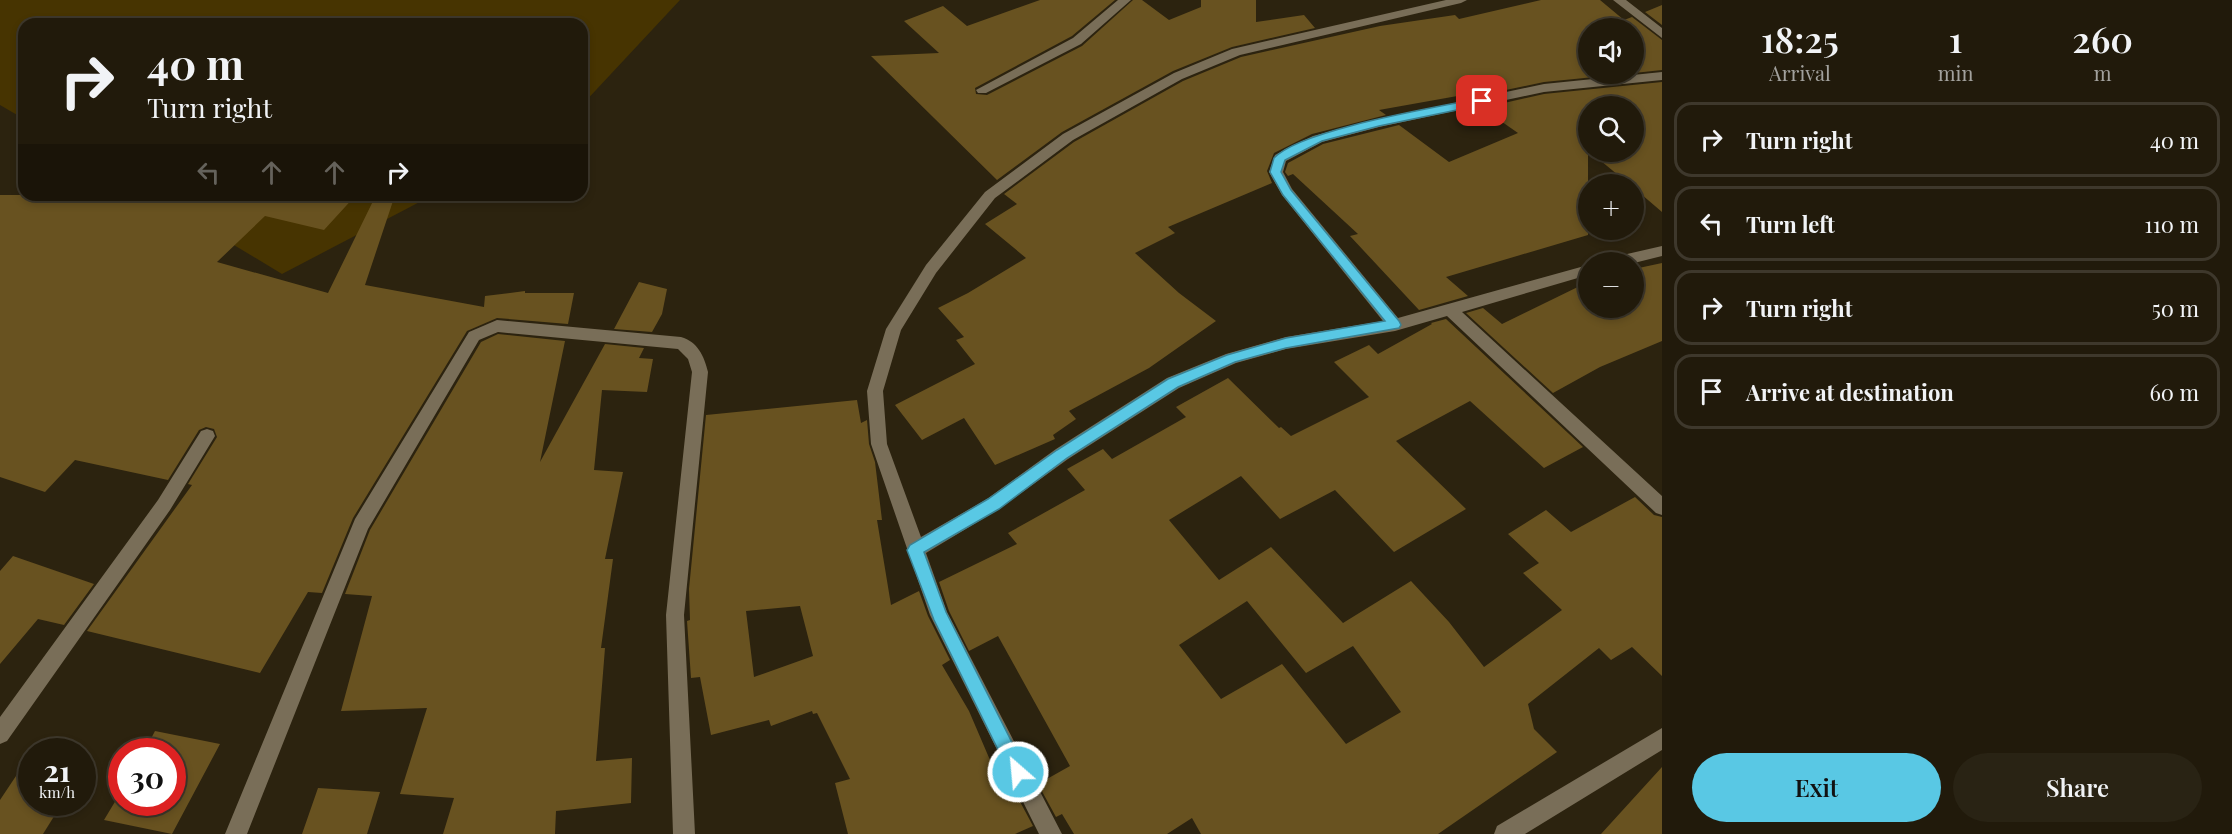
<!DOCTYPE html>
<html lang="en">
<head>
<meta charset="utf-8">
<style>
  :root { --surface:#211a0b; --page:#292314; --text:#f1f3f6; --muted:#a2a19d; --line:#3e382c; --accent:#59c8e4 }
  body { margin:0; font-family:"Playfair Display",serif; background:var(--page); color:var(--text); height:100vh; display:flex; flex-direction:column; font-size:22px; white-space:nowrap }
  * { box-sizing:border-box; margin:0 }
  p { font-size:20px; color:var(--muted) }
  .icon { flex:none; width:33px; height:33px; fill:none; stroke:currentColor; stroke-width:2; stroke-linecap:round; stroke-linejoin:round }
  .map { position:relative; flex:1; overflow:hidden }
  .panel { display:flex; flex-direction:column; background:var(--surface); width:570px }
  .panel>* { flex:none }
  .top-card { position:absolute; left:18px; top:18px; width:570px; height:183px; border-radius:18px; box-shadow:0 3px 9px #0003,0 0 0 2px var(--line); background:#211a0b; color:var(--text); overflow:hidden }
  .tools { position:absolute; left:1578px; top:18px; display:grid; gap:12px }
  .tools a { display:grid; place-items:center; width:66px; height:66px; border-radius:50%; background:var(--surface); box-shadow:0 3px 9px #0003,0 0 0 2px var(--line); font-size:30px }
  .speed { position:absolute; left:18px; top:738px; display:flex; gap:12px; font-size:30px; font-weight:700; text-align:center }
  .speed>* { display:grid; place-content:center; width:78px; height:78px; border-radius:50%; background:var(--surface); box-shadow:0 3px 9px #0003,0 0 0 2px var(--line); line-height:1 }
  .speed small { font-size:15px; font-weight:400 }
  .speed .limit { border:9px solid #d22; background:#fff; color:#111 }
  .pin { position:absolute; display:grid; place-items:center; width:51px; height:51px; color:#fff; margin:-26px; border-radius:12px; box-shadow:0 3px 9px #0006 }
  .me { position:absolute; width:66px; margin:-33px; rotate:333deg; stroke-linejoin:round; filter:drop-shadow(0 0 4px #0008) }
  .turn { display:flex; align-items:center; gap:21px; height:126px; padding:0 30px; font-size:27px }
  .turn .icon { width:78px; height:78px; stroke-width:2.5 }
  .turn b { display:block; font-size:42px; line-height:51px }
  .lanes { display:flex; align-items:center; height:57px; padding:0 30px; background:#0003; justify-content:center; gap:30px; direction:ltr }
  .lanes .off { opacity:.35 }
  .eta { display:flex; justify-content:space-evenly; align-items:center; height:102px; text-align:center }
  .eta b { font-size:36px; font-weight:600; line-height:42px }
  .button { display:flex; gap:12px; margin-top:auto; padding:12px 30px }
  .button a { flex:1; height:69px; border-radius:36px; background:var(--accent); color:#111; font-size:24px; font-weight:600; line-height:69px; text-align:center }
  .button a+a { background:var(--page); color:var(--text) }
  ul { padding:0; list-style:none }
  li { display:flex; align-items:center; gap:18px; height:75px; margin:0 12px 9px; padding:0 18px; border:3px solid var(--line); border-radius:18px }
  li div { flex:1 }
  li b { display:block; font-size:22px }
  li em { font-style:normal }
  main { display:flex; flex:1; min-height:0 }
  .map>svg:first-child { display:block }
</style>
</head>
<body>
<main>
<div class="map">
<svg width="1662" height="834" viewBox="0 0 1662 834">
  <rect width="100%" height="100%" fill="#2c230f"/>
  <path fill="#473401" d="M 0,0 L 680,0 L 582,105 L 582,24 L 24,24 L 24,119 L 0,105 Z
    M 151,195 L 433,195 L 282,274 Z"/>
  <path fill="#685220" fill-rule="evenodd" d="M 1040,0 L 1115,0 L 1072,36 L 975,88 L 976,94 L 987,95 L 1082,46 L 1133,0 L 1142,0 L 1169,20 L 1201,7 L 1201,0 L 1256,0 L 1256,22 L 1304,15 L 1315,28 L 1232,47 L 1173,71 L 1062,132 L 997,180 L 871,56 L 939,53 L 904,21 L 943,6 L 967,26 Z
    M 1541,0 L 1600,0 L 1624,20 L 1632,17 L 1662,40 L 1662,70 L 1634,73 L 1634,28 L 1588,28 L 1588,74 L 1625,74 L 1544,82 L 1468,98 L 1463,95 L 1379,110 L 1386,115 L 1312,134 L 1274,153 L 1267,171 L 1272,183 L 1168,227 L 1175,233 L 1135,253 L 1179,293 L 1216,321 L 1149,368 L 1069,411 L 1076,419 L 1053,435 L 1055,439 L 995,465 L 964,418 L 922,440 L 895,405 L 975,364 L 956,340 L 964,337 L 938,308 L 968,293 L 1026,258 L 985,224 L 1017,204 L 1004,194 L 1074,142 L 1183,81 L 1241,57 L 1380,26 L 1455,15 L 1459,19 Z
    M 1662,5 L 1662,25 L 1645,12 Z
    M 1662,82 L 1662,212 L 1634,188 L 1634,184 L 1629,184 L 1590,152 L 1634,152 L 1634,106 L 1588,106 L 1588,235 L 1446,277 L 1468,296 L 1419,310 L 1350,236 L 1358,234 L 1293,174 L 1288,176 L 1285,172 L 1288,163 L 1323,144 L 1399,125 L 1449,162 L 1518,133 L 1482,108 L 1544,94 Z
    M 0,195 L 356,195 L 324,230 L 265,216 L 217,262 L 328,293 L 376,195 L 395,195 L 365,285 L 484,307 L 485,296 L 525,291 L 525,293 L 574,293 L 568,324 L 497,318 L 467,331 L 353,518 L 322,593 L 308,592 L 260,673 L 87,631 L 192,485 L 188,484 L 217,437 L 214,429 L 206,427 L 199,430 L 168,480 L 75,460 L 45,492 L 0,477 Z
    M 1662,263 L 1662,341 L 1600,367 L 1553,393 L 1466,313 L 1483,308 L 1502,324 L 1588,282 L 1588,308 L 1634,308 L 1634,269 Z
    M 639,282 L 667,289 L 662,314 L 652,332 L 614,329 Z
    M 1446,319 L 1583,447 L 1544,468 L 1470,401 L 1396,441 L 1466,509 L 1394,552 L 1335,490 L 1280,519 L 1241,476 L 1169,520 L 1219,580 L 1271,547 L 1343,623 L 1411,581 L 1449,622 L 1484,667 L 1562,610 L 1523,573 L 1539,563 L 1508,534 L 1546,510 L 1571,532 L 1635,497 L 1654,515 L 1662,517 L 1662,676 L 1632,647 L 1611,660 L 1599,648 L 1528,704 L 1534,729 L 1557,752 L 1438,834 L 1201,834 L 1192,818 L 1167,834 L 1074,834 L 1062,814 L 1056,817 L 1038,784 L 1070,766 L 998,636 L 969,651 L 949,611 L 939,582 L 1017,544 L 1008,533 L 1085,490 L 1067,469 L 1103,449 L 1112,459 L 1186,417 L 1176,407 L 1228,378 L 1279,428 L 1281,427 L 1291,436 L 1369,397 L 1334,362 L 1369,345 L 1378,354 L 1432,324 L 1431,323 ZM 1247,601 L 1306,673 L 1353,646 L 1401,712 L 1346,744 L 1282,664 L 1221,699 L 1179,645 Z
    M 498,334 L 565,341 L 540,462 L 605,344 L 644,348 L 639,358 L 653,359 L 647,392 L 602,390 L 594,470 L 623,472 L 605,559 L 613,559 L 601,648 L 605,648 L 596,761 L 632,758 L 631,803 L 556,811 L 555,834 L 443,834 L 454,798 L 400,794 L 427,708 L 341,711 L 372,596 L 345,594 L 370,530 L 481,342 Z
    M 857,400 L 861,423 L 867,420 L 869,444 L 875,462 L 882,520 L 877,520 L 891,605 L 919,591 L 928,616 L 950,660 L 942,665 L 969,711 L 999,781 L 1005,778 L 1014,798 L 1017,796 L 1033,826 L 1015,834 L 848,834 L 835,783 L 850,779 L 817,713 L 813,714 L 812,711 L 771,726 L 769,720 L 711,735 L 700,677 L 691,678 L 687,621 L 690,620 L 689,589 L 706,415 ZM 800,606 L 813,656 L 754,677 L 746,611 Z
    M 13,556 L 94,584 L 64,625 L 38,619 L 0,664 L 0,571 Z
    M 155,731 L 220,744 L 172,834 L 104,820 L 122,790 L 122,802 L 172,802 L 172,752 L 144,752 Z
    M 32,752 L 32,802 L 63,802 L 43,834 L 0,834 L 0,800 Z
    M 1662,767 L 1662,834 L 1601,834 Z
    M 318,788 L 380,792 L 367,834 L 302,834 Z"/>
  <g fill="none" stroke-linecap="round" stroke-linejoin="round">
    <path fill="#796e58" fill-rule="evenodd" d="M 1118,0 L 1131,0 L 1081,44 L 986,93 L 978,93 L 976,90 L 1073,38 Z
      M 1446,0 L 1467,0 L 1461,3 L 1240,55 L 1182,79 L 1073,140 L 995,198 L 936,273 L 901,330 L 883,391 L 887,444 L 921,537 L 987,499 L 1056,449 L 1167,378 L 1226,354 L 1286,337 L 1383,321 L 1282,195 L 1269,172 L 1275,155 L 1313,136 L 1379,119 L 1544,84 L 1662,72 L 1662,80 L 1544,92 L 1379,127 L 1322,142 L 1286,161 L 1283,172 L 1292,189 L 1398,318 L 1588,265 L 1588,275 L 1462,312 L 1662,496 L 1662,515 L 1656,513 L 1447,316 L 1395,331 L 1286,349 L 1236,363 L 1179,388 L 1068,459 L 999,509 L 926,553 L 947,612 L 1062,834 L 1039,834 L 930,615 L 871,444 L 867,391 L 886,329 L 926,265 L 985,192 L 1063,134 L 1174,73 L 1232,49 Z
      M 1613,0 L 1626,0 L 1662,28 L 1662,38 Z
      M 1662,246 L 1662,256 L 1634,263 L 1607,262 L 1614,257 Z
      M 497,320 L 681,337 C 698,342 704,356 708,372 L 684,615 L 695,834 L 673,834 L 666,615 L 692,372 L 688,359 L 678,349 L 498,332 L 479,340 L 368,529 L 247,834 L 225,834 L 355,519 L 469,332 Z
      M 207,429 L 213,431 L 215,436 L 170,510 L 7,741 L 0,744 L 0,717 L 158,500 L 201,431 Z
      M 1662,728 L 1662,750 L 1525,834 L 1494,834 L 1497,826 Z"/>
  </g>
  <path fill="#59c8e4" stroke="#3a8294" stroke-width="1.5" d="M 1482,98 L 1488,101 L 1486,104 L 1379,126 L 1322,141 L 1285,160 L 1281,172 L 1291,190 L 1399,321 L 1401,325 L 1399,328 L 1286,348 L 1235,362 L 1178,387 L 1067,458 L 999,509 L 924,552 L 946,612 L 1027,772 L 1024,778 L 1018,780 L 1012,778 L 934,620 L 907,550 L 910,545 L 988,499 L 1057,450 L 1168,379 L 1227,355 L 1286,338 L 1385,321 L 1283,195 L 1270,172 L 1274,158 C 1301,129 1439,107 1482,98 Z"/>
</svg>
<div class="tools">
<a><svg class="icon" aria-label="sound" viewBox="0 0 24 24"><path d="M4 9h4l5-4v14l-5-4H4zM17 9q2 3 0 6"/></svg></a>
<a><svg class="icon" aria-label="search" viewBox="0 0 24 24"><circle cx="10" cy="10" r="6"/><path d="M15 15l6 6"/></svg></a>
<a>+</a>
<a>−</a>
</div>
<div class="speed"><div>21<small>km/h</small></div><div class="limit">30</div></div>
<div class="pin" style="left:1482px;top:101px;background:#d93025"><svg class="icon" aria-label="arrive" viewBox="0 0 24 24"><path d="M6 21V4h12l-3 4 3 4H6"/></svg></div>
<svg class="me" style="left:1018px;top:772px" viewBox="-20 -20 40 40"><circle r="17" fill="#59c8e4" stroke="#fff" stroke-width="3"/><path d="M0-11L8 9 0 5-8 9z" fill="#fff"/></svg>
<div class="top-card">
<div class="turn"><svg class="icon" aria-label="right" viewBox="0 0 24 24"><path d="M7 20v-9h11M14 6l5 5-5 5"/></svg><div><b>40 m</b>Turn right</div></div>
<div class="lanes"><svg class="icon off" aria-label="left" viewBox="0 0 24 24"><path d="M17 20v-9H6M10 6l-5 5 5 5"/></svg><svg class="icon off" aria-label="ahead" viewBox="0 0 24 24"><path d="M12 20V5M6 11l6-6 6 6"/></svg><svg class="icon off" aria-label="ahead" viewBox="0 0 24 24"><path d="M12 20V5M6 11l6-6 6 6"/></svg><svg class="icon" aria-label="right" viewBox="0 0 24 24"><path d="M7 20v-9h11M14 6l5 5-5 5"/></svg></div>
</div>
</div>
<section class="panel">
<div class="eta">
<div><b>18:25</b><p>Arrival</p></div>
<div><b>1</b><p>min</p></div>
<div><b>260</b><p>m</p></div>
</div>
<ul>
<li><svg class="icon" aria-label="right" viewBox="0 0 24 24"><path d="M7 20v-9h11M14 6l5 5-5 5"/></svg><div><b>Turn right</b></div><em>40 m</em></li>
<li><svg class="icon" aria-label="left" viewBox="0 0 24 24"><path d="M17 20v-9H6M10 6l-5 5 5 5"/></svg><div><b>Turn left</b></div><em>110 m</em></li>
<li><svg class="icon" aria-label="right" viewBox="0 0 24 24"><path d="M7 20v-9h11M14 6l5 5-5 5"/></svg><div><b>Turn right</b></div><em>50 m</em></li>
<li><svg class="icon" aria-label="arrive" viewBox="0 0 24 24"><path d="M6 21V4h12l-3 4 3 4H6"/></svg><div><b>Arrive at destination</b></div><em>60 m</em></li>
</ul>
<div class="button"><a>Exit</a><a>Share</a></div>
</section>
</main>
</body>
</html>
